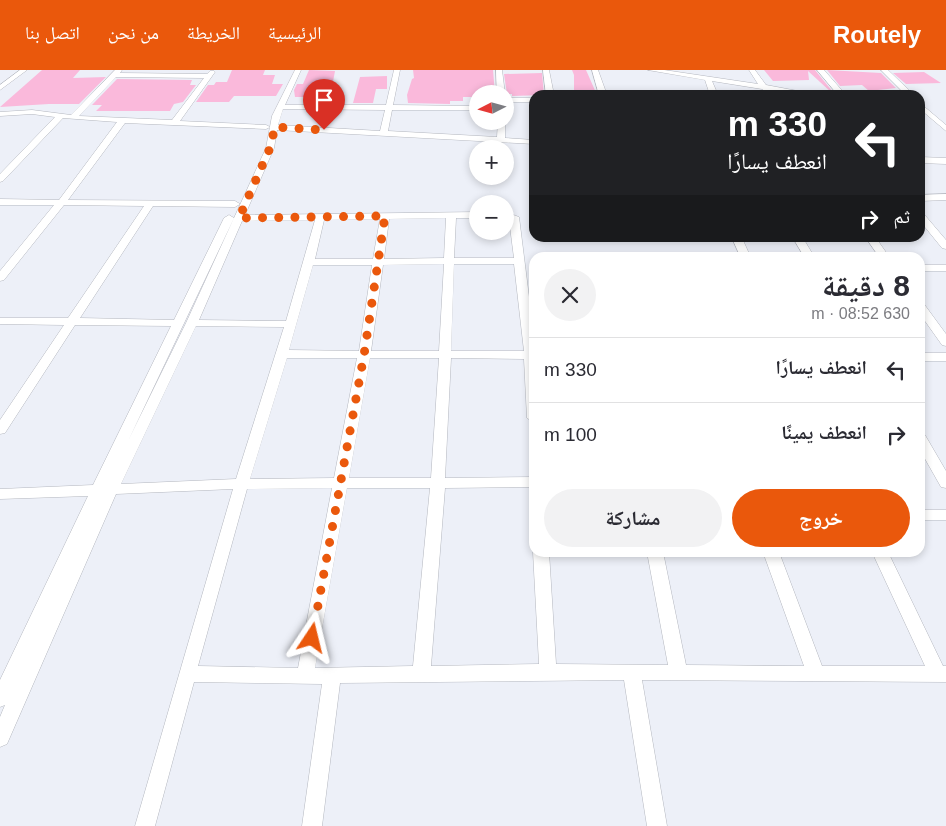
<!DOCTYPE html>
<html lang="ar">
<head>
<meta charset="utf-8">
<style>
  :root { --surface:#fff; --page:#f2f2f3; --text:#2b2b33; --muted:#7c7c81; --line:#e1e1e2; --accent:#ea580c }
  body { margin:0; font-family:Arial,"Noto Naskh Arabic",sans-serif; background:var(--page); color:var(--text); direction:rtl; height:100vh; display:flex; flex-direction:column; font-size:19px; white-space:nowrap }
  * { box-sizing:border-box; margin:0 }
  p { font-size:16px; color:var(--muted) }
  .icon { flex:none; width:28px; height:28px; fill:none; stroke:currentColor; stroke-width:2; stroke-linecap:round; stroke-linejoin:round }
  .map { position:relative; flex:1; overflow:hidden; direction:ltr }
  .details { position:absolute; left:529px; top:182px; width:396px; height:305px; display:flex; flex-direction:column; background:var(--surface); border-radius:15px; box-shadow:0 2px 8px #0003; direction:rtl }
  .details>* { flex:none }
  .hud { position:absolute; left:529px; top:20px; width:396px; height:152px; border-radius:15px; box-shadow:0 2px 8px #0003; direction:rtl; background:#202124; color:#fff; overflow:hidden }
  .needle { width:32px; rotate:264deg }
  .buttons { position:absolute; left:469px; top:15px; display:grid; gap:10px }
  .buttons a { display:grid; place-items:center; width:45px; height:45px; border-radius:50%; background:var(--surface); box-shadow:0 2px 8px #0003; font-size:25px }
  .pin { position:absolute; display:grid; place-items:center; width:42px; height:42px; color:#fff; margin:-51px -21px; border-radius:50% 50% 50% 0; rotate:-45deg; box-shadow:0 0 5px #0007 }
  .pin .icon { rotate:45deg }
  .me { position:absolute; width:55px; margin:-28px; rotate:10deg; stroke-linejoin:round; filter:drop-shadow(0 0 4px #0008) }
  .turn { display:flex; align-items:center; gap:18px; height:105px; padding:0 15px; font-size:22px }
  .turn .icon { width:65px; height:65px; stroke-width:2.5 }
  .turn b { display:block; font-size:35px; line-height:42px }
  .then { display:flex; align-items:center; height:48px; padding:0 15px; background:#0003; gap:10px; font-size:19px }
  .round { display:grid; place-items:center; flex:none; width:52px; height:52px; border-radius:26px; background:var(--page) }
  .head { display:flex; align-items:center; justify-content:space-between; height:85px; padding:0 15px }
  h1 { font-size:30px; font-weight:800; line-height:38px }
  .action { display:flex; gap:10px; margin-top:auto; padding:10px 15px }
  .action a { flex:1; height:58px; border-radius:30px; background:var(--accent); color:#fff; font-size:20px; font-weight:800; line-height:58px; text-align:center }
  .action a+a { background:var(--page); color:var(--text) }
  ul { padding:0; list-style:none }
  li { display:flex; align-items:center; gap:15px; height:65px; padding:0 15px; border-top:1px solid var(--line) }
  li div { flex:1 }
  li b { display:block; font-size:19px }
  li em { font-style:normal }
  header { display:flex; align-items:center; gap:30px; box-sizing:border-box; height:70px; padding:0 25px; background:var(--accent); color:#fff }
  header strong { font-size:24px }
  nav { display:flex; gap:28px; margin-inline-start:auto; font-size:18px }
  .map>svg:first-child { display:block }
</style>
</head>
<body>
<header>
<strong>Routely</strong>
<nav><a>الرئيسية</a><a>الخريطة</a><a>من نحن</a><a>اتصل بنا</a></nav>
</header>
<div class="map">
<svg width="946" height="756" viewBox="0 0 946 756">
  <rect width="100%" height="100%" fill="#edf0f8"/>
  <path fill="#fab9db" d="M 42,0 L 80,0 L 73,8 L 106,7 L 79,34 L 49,34 L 0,37 Z
    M 232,0 L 265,0 L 263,5 L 275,5 L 272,14 L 283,14 L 276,26 L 234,26 L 229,32 L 196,32 L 208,15 L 214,15 L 216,12 L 227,12 Z
    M 309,0 L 335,1 L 332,17 L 328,16 L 327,22 L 320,22 L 318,33 L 303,33 L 305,27 L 295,27 L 294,20 L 297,14 L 303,14 Z
    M 413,0 L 493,0 L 495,24 L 478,24 L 474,27 L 463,27 L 463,31 L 450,31 L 450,34 L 408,33 L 407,25 L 412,9 L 414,8 Z
    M 572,0 L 586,0 L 597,25 L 574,25 L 574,5 Z
    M 764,0 L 815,0 L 833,22 L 832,23 L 808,1 L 809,10 L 773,11 Z
    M 827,0 L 881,3 L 896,18 L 869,21 L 862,15 L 840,16 Z
    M 924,2 L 941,13 L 906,14 L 893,3 Z
    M 542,3 L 544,25 L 512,26 L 512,24 L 507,24 L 504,4 Z
    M 387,6 L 387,19 L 376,19 L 373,33 L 353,33 L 360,7 Z
    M 117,9 L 192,10 L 190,15 L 196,15 L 183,32 L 174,34 L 170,41 L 96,41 L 102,35 L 92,35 Z"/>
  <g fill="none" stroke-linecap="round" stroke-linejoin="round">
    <g stroke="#b4b7bf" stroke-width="1">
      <path id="minor" d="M 20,0 L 27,0 L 0,20 L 0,15 Z
        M 115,0 L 122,0 L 120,3 L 207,4 L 210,1 L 214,1 L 215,2 L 180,51 L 266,55 L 270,57 L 266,59 L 125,53 L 68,130 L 235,131 L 240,134 L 235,137 L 153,136 L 80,248 L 174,250 L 224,148 L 229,145 L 234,148 L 129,369 L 186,253 L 266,78 L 272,46 L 295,0 L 301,0 L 285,35 L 386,35 L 394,0 L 400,0 L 393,35 L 478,36 L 478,40 L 392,40 L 388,61 L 497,67 L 498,51 L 505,50 L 505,68 L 534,70 L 534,74 L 277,60 L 274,78 L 245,145 L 478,142 L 478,148 L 456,148 L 454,188 L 514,188 L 509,149 L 505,148 L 505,142 L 519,147 L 534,267 L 534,352 L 527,348 L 524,289 L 451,288 L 445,408 L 534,407 L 534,417 L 445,418 L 431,596 L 539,594 L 533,482 L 534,481 L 534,482 L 549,482 L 556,594 L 668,595 L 647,482 L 663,482 L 686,595 L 804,596 L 763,482 L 779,482 L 822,596 L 925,596 L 872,482 L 888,482 L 943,596 L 946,596 L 946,612 L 642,610 L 667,756 L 647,756 L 624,610 L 340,613 L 322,756 L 302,756 L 322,614 L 194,612 L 155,756 L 135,756 L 233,419 L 116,424 L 7,674 L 0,677 L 0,647 L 5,635 L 0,637 L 0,610 L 88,426 L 0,429 L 0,419 L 93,415 L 171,256 L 75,255 L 5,363 L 0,364 L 0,350 L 64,255 L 0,254 L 0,248 L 68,248 L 144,136 L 64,135 L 4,210 L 0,211 L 0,201 L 54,135 L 0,135 L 0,129 L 59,130 L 117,52 L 63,48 L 3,111 L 0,112 L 0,104 L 55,47 L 32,44 L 0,46 L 0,42 L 32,40 L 71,45 ZM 116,7 L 204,8 L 172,50 L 79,46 ZM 283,39 L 385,40 L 380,61 L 278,55 ZM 446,148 L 444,188 L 384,189 L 389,149 ZM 380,149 L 373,189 L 315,189 L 324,150 ZM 315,150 L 286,251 L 199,250 L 242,151 ZM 444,194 L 439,281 L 371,281 L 383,195 ZM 454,194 L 514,194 L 524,281 L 451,281 ZM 313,195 L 372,195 L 359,281 L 289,280 ZM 196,256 L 284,257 L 236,409 L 121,414 ZM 287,288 L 357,288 L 334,408 L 250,409 ZM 370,288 L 439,288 L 431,408 L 349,408 ZM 332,418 L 298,598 L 198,596 L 247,419 ZM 347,418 L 430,418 L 413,596 L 315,598 Z
        M 496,0 L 502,0 L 505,24 L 497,24 Z
        M 543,0 L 549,0 L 554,25 L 546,25 Z
        M 592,0 L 598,0 L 607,25 L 599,25 Z
        M 648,0 L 664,0 L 758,14 L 749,0 L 755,0 L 766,15 L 819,25 L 801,25 L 769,20 L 766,22 L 762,19 L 712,11 L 718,25 L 710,25 L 705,10 Z
        M 817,0 L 824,0 L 846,25 L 838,25 Z
        M 881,0 L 888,0 L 914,25 L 906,25 Z
        M 505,28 L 534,28 L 534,32 L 505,32 Z
        M 920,33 L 946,55 L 946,61 L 920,39 Z
        M 920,87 L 946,88 L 946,94 L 920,93 Z
        M 946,124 L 946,130 L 920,131 L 920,125 Z
        M 920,142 L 923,143 L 946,170 L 946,179 L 942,178 L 920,151 Z
        M 732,168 L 742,168 L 751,188 L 741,188 Z
        M 793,168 L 803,168 L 815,188 L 805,188 Z
        M 866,168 L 876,168 L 890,188 L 880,188 Z
        M 920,195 L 946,195 L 946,201 L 920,201 Z
        M 920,233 L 924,234 L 946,264 L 946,276 L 942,275 L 920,244 Z
        M 920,283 L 946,283 L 946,291 L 920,291 Z
        M 920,364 L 925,365 L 946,401 L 946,418 L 941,417 L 920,380 Z
        M 920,440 L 946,440 L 946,450 L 920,450 Z"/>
    </g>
    <use href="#minor" fill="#fff" fill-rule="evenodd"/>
  </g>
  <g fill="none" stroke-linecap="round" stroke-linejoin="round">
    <path stroke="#ea580c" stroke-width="9" stroke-dasharray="0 16.2" d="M 312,568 L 364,285 L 385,146 L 239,148 L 270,78 L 275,57 L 324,60"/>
  </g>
</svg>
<div class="buttons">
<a><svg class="needle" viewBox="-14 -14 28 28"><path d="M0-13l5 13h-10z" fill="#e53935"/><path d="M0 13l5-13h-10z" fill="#7c7c81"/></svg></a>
<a>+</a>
<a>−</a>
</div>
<div class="pin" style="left:324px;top:60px;background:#d93025"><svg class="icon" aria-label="arrive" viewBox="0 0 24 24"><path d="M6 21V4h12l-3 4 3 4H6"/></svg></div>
<svg class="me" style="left:312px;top:568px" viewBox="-20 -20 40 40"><path d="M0-17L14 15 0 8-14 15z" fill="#ea580c" stroke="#fff" stroke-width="4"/></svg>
<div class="hud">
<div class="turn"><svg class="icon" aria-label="left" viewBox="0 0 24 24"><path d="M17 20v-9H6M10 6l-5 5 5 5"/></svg><div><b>330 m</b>انعطف يسارًا</div></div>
<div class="then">ثم<svg class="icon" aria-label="right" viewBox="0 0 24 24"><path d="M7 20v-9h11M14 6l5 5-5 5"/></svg></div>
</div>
<section class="details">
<div class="head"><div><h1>8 دقيقة</h1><p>630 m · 08:52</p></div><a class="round"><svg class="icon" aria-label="close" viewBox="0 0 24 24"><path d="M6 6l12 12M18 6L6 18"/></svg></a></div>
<ul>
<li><svg class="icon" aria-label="left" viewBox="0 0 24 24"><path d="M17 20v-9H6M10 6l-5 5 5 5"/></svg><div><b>انعطف يسارًا</b></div><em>330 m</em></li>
<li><svg class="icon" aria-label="right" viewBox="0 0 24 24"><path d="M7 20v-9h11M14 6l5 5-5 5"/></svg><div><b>انعطف يمينًا</b></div><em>100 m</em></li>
</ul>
<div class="action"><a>خروج</a><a>مشاركة</a></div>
</section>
</div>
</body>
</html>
